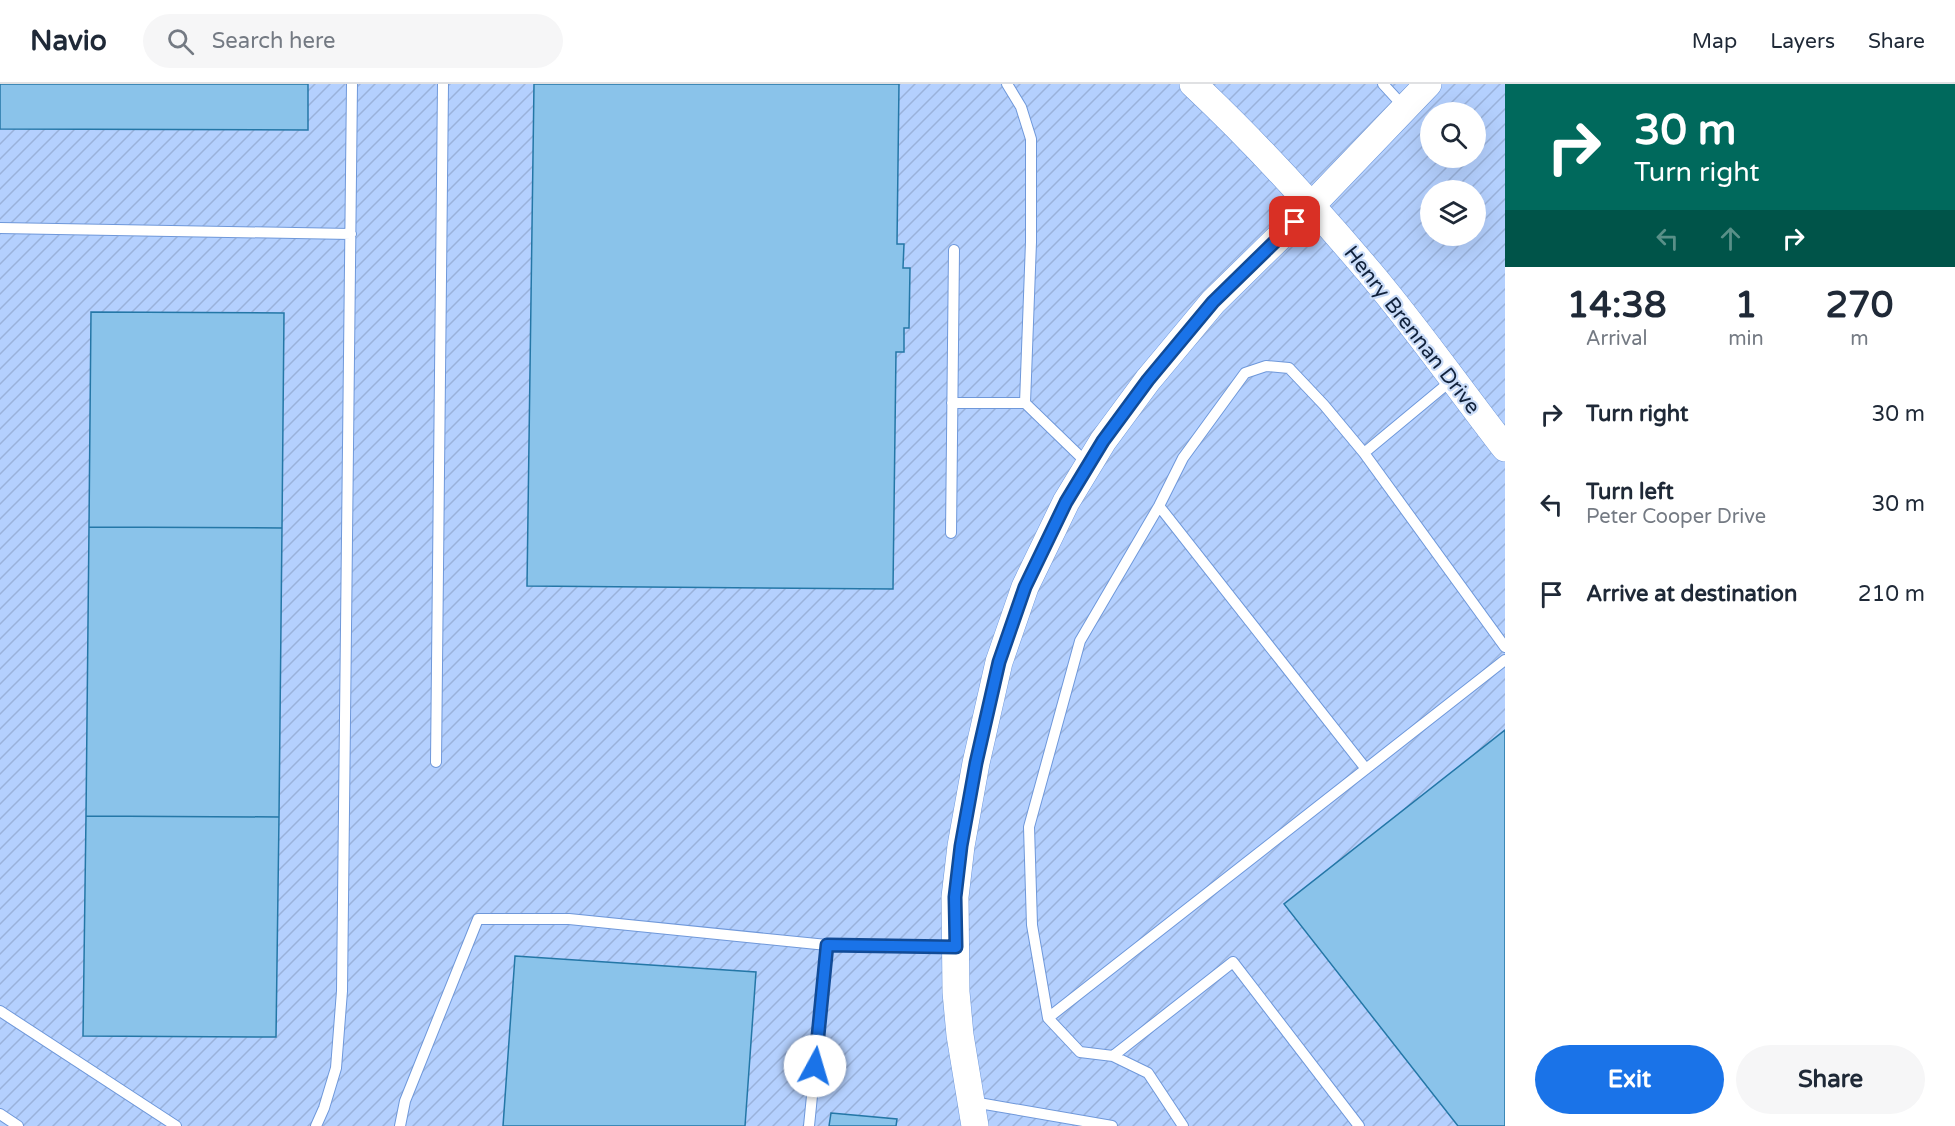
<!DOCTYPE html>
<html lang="en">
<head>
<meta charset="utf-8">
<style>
  :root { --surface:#fff; --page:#f6f6f7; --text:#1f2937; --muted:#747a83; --line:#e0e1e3; --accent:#1a73e8 }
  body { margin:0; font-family:"Varela Round",sans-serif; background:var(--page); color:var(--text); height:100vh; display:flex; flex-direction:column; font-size:22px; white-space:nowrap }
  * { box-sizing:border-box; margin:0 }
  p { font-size:20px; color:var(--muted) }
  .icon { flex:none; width:33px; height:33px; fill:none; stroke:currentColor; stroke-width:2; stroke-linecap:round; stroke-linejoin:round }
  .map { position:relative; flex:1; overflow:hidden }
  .side { display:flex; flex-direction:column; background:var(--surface); width:450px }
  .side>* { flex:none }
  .top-card { background:#00695c; color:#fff; overflow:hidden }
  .fabs { position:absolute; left:1420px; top:18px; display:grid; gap:12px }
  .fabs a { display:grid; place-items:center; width:66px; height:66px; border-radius:50%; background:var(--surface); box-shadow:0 6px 24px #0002; font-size:30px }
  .pin { position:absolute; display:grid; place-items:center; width:51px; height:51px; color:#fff; margin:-26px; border-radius:12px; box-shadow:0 3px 9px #0006 }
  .me { position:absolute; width:66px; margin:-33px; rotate:6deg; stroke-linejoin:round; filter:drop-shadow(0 0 4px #0008) }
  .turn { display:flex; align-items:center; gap:21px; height:126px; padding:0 30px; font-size:27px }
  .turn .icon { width:78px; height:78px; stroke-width:2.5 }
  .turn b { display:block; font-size:42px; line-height:51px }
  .lanes { display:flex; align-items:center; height:57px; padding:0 30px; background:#0003; justify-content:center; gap:30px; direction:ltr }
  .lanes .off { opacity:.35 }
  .eta { display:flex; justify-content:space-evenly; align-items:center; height:102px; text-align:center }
  .eta b { font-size:36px; font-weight:700; line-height:42px }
  .button { display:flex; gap:12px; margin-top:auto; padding:12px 30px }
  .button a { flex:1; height:69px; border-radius:36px; background:var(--accent); color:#fff; font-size:24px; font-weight:700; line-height:69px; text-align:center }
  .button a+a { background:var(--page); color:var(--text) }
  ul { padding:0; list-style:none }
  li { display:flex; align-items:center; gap:18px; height:90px; padding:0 30px }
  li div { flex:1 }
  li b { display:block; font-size:22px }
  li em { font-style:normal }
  header { display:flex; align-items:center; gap:36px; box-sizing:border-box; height:84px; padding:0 30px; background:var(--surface); border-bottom:2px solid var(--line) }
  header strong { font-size:28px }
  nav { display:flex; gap:33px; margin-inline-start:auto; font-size:21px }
  .search { width:420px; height:54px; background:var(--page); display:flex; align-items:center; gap:15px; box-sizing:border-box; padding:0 21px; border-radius:33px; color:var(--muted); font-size:22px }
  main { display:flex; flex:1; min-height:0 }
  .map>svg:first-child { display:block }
</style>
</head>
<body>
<header>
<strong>Navio</strong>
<div class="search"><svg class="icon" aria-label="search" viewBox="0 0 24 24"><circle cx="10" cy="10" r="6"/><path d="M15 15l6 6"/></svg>Search here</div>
<nav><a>Map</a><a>Layers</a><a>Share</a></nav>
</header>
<main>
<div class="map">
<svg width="1505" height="1042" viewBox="0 0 1505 1042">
  <defs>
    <pattern id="industrial-furrows" width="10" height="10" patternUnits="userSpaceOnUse" patternTransform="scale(1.5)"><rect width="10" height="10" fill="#b4d0fe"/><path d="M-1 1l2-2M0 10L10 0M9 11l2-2" fill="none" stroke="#9ab2db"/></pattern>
  </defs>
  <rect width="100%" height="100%" fill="#cbddf9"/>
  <path fill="url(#industrial-furrows)" fill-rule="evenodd" d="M 0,0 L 1505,0 L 1505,1042 L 0,1042 ZM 1431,28 L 1476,28 L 1476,74 L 1431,74 ZM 1431,106 L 1476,106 L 1476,152 L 1431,152 Z"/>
  <path fill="#8ac3ea" stroke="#2477a7" stroke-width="1.5" d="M 0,0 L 308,0 L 308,46 L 0,45 Z
    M 534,0 L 899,0 L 897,160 L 904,160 L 903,184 L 910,184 L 909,244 L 904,244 L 904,268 L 896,268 L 893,505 L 527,502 Z
    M 91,228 L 284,229 L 282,444 L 89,443 Z
    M 89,443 L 282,444 L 279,733 L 86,732 Z
    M 1505,646 L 1505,1042 L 1458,1042 L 1284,820 Z
    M 86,732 L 279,733 L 276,953 L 83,952 Z
    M 515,872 L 756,888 L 745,1042 L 503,1042 Z
    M 831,1029 L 897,1035 L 896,1042 L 829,1042 Z"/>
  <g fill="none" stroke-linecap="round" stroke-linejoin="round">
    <g stroke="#6f98da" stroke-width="12">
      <path id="service" d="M 1007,0 L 1021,23 L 1031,55 L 1031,158 L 1025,319
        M 1383,0 L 1405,24
        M 0,144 L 351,150
        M 1452,296 L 1364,369 L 1505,563
        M 952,319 L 1025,319 L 1088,380
        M 1159,422 L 1366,685
        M 951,449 L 954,166
        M 436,678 L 443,0
        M 827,861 L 956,863
        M 0,927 L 176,1042
        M 1048,934 L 1505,576
        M 1113,972 L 1233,878 L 1359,1042
        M 973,1018 L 1112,1042
        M 0,1030 L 18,1042
        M 316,1042 L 324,1024 L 336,984 L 342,907 L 352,0
        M 400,1042 L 405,1017 L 478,835 L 569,835 L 827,861 L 809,1042
        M 1183,1042 L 1148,989 L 1113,972 L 1080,968 L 1048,934 L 1032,841 L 1029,743 L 1080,557 L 1159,422 L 1183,374 L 1245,289 L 1266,282 L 1289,284 L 1324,321 L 1364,369"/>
    </g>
    <g stroke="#6f98da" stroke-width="28">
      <path id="tertiary" d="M 1193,0 C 1256,59 1315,124 1371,190 C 1418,246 1460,306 1505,364
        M 975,1042 L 960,951 L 956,908 L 955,813 L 961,762 L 976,679 L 999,578 L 1025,503 L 1066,418 L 1103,357 L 1148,296 L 1213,218 L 1311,122 L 1428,0"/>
    </g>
    <use href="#service" stroke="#fff" stroke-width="10"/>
    <use href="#tertiary" stroke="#fff" stroke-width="27"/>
  </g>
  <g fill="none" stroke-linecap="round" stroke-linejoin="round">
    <g stroke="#114b97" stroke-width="15">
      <path id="route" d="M 815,982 L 827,861 L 956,863 L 955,813 L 961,762 L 976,679 L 999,578 L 1025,503 L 1066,418 L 1103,357 L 1148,296 L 1213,218 L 1295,138"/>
    </g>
    <use href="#route" stroke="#1a73e8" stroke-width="10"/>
  </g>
  <g text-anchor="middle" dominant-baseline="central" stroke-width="4.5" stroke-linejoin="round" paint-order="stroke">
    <g font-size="21" fill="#12233d" stroke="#cbddf9">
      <text transform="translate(1412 246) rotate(52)">Henry Brennan Drive</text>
    </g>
  </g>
</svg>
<div class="fabs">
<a><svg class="icon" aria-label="search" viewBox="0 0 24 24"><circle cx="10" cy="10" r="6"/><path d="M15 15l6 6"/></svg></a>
<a><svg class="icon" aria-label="layers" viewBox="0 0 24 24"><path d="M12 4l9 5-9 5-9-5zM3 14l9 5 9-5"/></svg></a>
</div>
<div class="pin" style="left:1295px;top:138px;background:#d93025"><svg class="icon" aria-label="arrive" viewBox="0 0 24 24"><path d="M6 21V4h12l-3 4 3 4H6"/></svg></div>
<svg class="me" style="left:815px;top:982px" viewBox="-20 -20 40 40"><circle r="19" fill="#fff"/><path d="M0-13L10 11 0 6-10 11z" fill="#1a73e8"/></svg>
</div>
<section class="side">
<div class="top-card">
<div class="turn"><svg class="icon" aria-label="right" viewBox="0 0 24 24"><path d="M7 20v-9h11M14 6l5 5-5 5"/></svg><div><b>30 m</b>Turn right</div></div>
<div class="lanes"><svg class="icon off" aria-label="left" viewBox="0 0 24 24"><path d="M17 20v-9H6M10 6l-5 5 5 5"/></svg><svg class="icon off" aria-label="ahead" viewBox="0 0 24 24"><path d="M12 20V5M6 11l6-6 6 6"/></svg><svg class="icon" aria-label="right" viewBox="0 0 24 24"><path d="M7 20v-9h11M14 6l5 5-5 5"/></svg></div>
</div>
<div class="eta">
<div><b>14:38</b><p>Arrival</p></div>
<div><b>1</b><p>min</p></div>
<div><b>270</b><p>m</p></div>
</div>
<ul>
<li><svg class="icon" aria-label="right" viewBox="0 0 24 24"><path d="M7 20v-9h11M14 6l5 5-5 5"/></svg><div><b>Turn right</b></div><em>30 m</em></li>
<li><svg class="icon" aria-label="left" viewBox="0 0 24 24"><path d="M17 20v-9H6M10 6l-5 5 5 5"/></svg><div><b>Turn left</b><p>Peter Cooper Drive</p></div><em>30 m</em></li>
<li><svg class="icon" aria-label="arrive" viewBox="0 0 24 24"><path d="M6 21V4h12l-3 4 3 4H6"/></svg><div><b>Arrive at destination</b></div><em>210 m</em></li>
</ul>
<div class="button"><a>Exit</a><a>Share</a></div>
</section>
</main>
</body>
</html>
